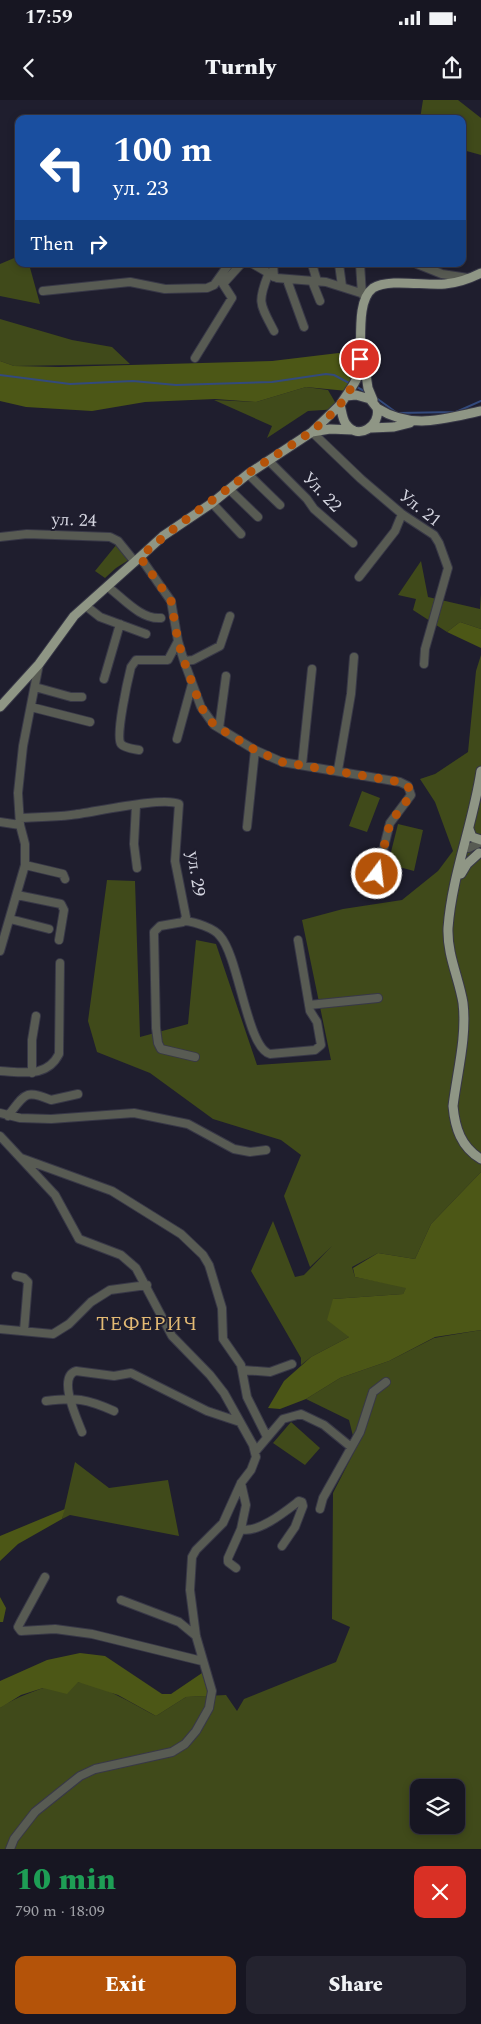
<!DOCTYPE html>
<html lang="en">
<head>
<meta charset="utf-8">
<style>
  :root { --surface:#171622; --page:#24232f; --text:#f1f3f6; --muted:#9e9fa5; --line:#363540; --accent:#b45309 }
  body { margin:0; font-family:Spectral,serif; background:var(--page); color:var(--text); height:100vh; display:flex; flex-direction:column; font-size:19px; white-space:nowrap }
  * { box-sizing:border-box; margin:0 }
  p { font-size:16px; color:var(--muted) }
  .icon { flex:none; width:28px; height:28px; fill:none; stroke:currentColor; stroke-width:2; stroke-linecap:round; stroke-linejoin:round }
  .map { position:relative; height:1749px; overflow:hidden }
  .panel { display:flex; flex-direction:column; background:var(--surface); flex:1 }
  .panel>* { flex:none }
  .top-card { position:absolute; left:15px; top:15px; width:451px; height:152px; border-radius:10px; box-shadow:0 2px 8px #0003,0 0 0 1px var(--line); background:#1a4fa0; color:#fff; overflow:hidden }
  .fabs { position:absolute; left:410px; top:1679px; display:grid; gap:10px }
  .fabs a { display:grid; place-items:center; width:55px; height:55px; border-radius:10px; background:var(--surface); box-shadow:0 2px 8px #0003,0 0 0 1px var(--line); font-size:25px }
  .pin { position:absolute; display:grid; place-items:center; width:42px; height:42px; color:#fff; margin:-21px; border:2px solid #fff; border-radius:50%; box-shadow:0 1px 5px #0007 }
  .me { position:absolute; width:55px; margin:-28px; rotate:15deg; stroke-linejoin:round; filter:drop-shadow(0 0 4px #0008) }
  .turn { display:flex; align-items:center; gap:18px; height:105px; padding:0 15px; font-size:22px }
  .turn .icon { width:65px; height:65px; stroke-width:2.5 }
  .turn b { display:block; font-size:35px; line-height:42px }
  .then { display:flex; align-items:center; height:48px; padding:0 15px; background:#0003; gap:10px; font-size:19px }
  .round { display:grid; place-items:center; flex:none; width:52px; height:52px; border-radius:10px; background:var(--page) }
  .headline { display:flex; align-items:center; justify-content:space-between; height:85px; padding:0 15px }
  h1 { font-size:30px; font-weight:800; line-height:38px; color:#1e9e55 }
  .cta { display:flex; gap:10px; margin-top:auto; padding:10px 15px }
  .cta a { flex:1; height:58px; border-radius:10px; background:var(--accent); color:#fff; font-size:20px; font-weight:800; line-height:58px; text-align:center }
  .cta a+a { background:var(--page); color:var(--text) }
  .status { display:flex; justify-content:space-between; align-items:center; height:35px; padding:0 25px; background:var(--surface); direction:ltr }
  .status svg { height:14px; fill:currentColor }
  header { display:flex; justify-content:space-between; align-items:center; height:65px; padding:0 15px; background:var(--surface); font-size:22px; font-weight:800 }
  .map>svg:first-child { display:block }
</style>
</head>
<body>
<div class="status"><b>17:59</b><svg viewBox="0 0 49 12"><path d="M0 12V9h3v3zM5 12V6h3v6zM10 12V3h3v9zM15 12V0h3v12zM26 1h20v11H26zM47 4h2v5h-2z"/></svg></div>
<header><svg class="icon" aria-label="back" viewBox="0 0 24 24"><path d="M15 5l-7 7 7 7"/></svg>Turnly<svg class="icon" aria-label="share" viewBox="0 0 24 24"><path d="M12 15V3M7 8l5-5 5 5M5 13v7h14v-7"/></svg></header>
<div class="map">
<svg width="481" height="1749" viewBox="0 0 481 1749">
  <rect width="100%" height="100%" fill="#1f1e2e"/>
  <path fill="#404a1a" fill-rule="evenodd" d="M 423,0 L 458,0 L 481,18 L 481,55 L 463,50 L 462,19 L 420,19 Z
    M 19,156 L 19,164 L 29,164 L 40,204 L 0,196 L 0,164 Z
    M 0,219 L 72,240 L 112,247 L 130,264 L 14,266 L 0,261 Z
    M 306,287 L 328,290 L 339,309 L 308,311 L 267,338 L 272,326 L 214,300 L 256,302 Z
    M 117,444 L 127,456 L 127,461 L 116,468 L 105,478 L 95,471 Z
    M 421,461 L 428,497 L 480,509 L 481,494 L 481,529 L 460,522 L 447,532 L 413,510 L 416,499 L 398,495 Z
    M 481,555 L 481,1072 L 431,1124 L 415,1159 L 378,1153 L 352,1167 L 355,1177 L 407,1187 L 403,1194 L 333,1199 L 349,1237 L 311,1257 L 301,1265 L 301,1258 L 251,1171 L 273,1121 L 295,1177 L 304,1175 L 332,1146 L 310,1167 L 284,1096 L 301,1055 L 281,1040 L 213,1019 L 150,973 L 97,952 L 88,921 L 107,780 L 135,781 L 140,937 L 188,924 L 196,840 L 216,844 L 257,965 L 331,960 L 302,820 L 343,809 L 402,800 L 438,771 L 453,751 L 435,702 L 420,679 L 435,674 L 468,652 L 476,571 Z
    M 362,691 L 380,698 L 367,732 L 349,726 Z
    M 398,724 L 423,730 L 414,771 L 388,764 Z
    M 481,1230 L 481,1749 L 0,1749 L 0,1608 C 17,1596 56,1581 77,1582 C 97,1582 137,1606 156,1616 L 186,1597 L 226,1595 L 237,1611 L 244,1599 L 336,1562 L 350,1527 L 332,1519 L 333,1393 L 356,1348 L 349,1320 L 306,1299 L 340,1278 L 389,1261 L 434,1238 ZM 419,1688 L 456,1688 L 456,1725 L 419,1725 Z
    M 291,1322 L 320,1348 L 305,1365 L 273,1343 Z
    M 75,1362 L 109,1388 L 168,1380 L 179,1436 L 70,1415 L 62,1419 Z"/>
  <path fill="#4c5716" d="M 347,252 L 356,273 L 347,291 L 306,287 L 256,302 L 215,299 L 145,302 L 92,311 L 26,307 L 0,301 L 0,261 L 14,266 L 59,267 L 272,261 Z
    M 460,522 L 481,529 L 481,548 L 447,532 Z
    M 481,1072 L 481,1230 L 435,1237 L 389,1261 L 340,1278 L 306,1299 L 280,1309 L 268,1308 L 284,1281 L 311,1257 L 349,1237 L 327,1220 L 333,1199 L 403,1194 L 406,1188 L 355,1177 L 353,1168 L 378,1153 L 415,1159 L 431,1124 Z
    M 65,1409 L 62,1419 L 18,1444 L 0,1461 L 0,1436 Z
    M 0,1497 L 6,1508 L 3,1522 L 0,1522 Z
    M 80,1553 L 105,1556 L 162,1594 L 171,1594 L 202,1573 L 207,1585 L 207,1596 L 186,1597 L 156,1616 L 118,1595 L 78,1582 L 67,1594 L 43,1588 L 21,1595 L 0,1608 L 0,1581 L 47,1560 Z"/>
  <g fill="none" stroke-linecap="round" stroke-linejoin="round">
    <path stroke="#334a7c" stroke-width="2" d="M 0,275 L 70,284 L 133,281 L 176,285 L 272,282 L 326,274 L 334,275 L 351,284
      M 355,286 L 366,292
      M 375,297 L 397,313 L 456,312 L 481,301"/>
    <g stroke="#383847" stroke-width="10">
      <path id="minor" d="M 253,164 L 277,178 L 326,182 L 367,195
        M 273,164 L 274,177
        M 312,164 L 317,181
        M 339,164 L 342,186
        M 360,164 L 362,194
        M 417,164 L 442,174 L 468,178
        M 268,175 C 257,203 260,204 274,231
        M 287,180 L 304,227
        M 312,181 L 320,201
        M 43,191 L 130,182 L 165,189 L 207,188 L 214,185 L 229,164
        M 195,258 L 232,198 L 223,184 L 241,164
        M 312,332 L 361,379 L 402,414 L 434,435 L 439,443 L 448,468 L 425,549 L 424,564
        M 269,361 L 307,399 L 314,409 L 353,443
        M 248,374 L 280,405
        M 229,389 L 258,417
        M 212,403 L 241,434
        M 0,437 L 27,434 L 110,437 L 118,441 L 135,462
        M 140,457 L 171,501 L 178,541 L 184,561 L 201,607 L 214,625 L 255,650 L 282,662 L 400,682 L 408,686 L 411,695 L 390,723 L 377,774
        M 359,477 L 395,431 L 402,414
        M 108,487 C 123,498 141,520 161,518
        M 86,506 L 100,517 L 146,534
        M 184,561 L 193,560 L 220,546 L 230,516
        M 104,579 L 120,524
        M 35,587 L 71,597 L 82,597
        M 31,607 L 90,622
        M 219,628 L 226,576
        M 177,639 L 192,584
        M 139,650 C 134,649 124,648 121,644 C 115,637 128,579 131,567 L 136,560 L 168,560 L 178,541
        M 302,665 L 312,569
        M 338,670 L 351,594 L 354,557
        M 136,705 L 134,744 L 137,768
        M 20,718 C 37,717 54,717 71,715 C 91,713 164,696 179,704 L 175,761 L 186,817 L 183,822 L 160,826 L 154,832 L 156,928 L 158,943 L 161,949 L 195,957
        M 0,722 L 20,725
        M 247,727 L 255,650
        M 464,748 L 469,748 L 481,742
        M 25,765 L 63,774 L 65,779
        M 17,795 L 61,804 L 64,810 L 59,840
        M 10,819 L 49,829
        M 185,821 C 195,822 214,828 220,836 C 239,857 247,948 270,954 L 315,950 L 321,945 L 317,922 L 310,911 L 298,840
        M 0,851 L 25,765 L 25,744 L 20,725 L 18,693 L 23,646 L 39,564
        M 309,905 L 378,898
        M 0,971 C 23,972 47,978 59,954 L 60,863
        M 32,973 L 32,940 L 36,916
        M 0,1013 L 20,1018 L 51,1019 L 134,1013 L 188,1024 L 234,1049 L 250,1052 L 266,1050
        M 8,1016 C 25,994 25,989 51,1000 L 78,994
        M 0,1036 L 55,1095 L 79,1139 L 121,1155 L 136,1168 L 172,1236 L 210,1275 L 224,1293 L 253,1345 L 256,1357 L 251,1370 L 241,1383 L 223,1423 L 196,1450 L 192,1457 L 190,1490 L 196,1536 L 212,1591 L 209,1608 L 196,1631 L 185,1644 L 172,1652 L 95,1669 L 80,1676 L 35,1712 L 14,1739 L 10,1749
        M 21,1058 L 112,1091 L 181,1134 L 203,1155 L 209,1165 L 222,1208 L 223,1239 L 241,1265 L 247,1297 L 267,1337
        M 16,1176 L 24,1178 L 28,1182 L 24,1231
        M 0,1229 L 53,1234 L 69,1224 L 91,1202 L 110,1190 L 147,1185
        M 243,1270 L 270,1272 L 292,1264
        M 46,1301 C 75,1297 87,1299 114,1311
        M 82,1332 C 77,1319 57,1277 76,1271 L 114,1276 L 131,1273 L 207,1311 L 240,1322
        M 255,1352 L 283,1319 L 301,1314 L 324,1325 L 351,1347
        M 241,1383 L 246,1405 L 241,1429 C 258,1434 286,1411 299,1401 L 302,1402 L 303,1406 L 295,1427 L 282,1446
        M 320,1409 L 323,1398 L 360,1332 L 373,1292 L 386,1282
        M 236,1468 L 228,1462 L 228,1458 L 241,1429
        M 45,1477 L 20,1523 L 18,1527 L 21,1531 L 55,1529 L 92,1534 L 202,1561
        M 121,1500 L 179,1522 L 196,1536"/>
    </g>
    <g stroke="#383847" stroke-width="11">
      <path id="major" d="M 363,255 L 368,288 L 373,300
        M 356,295 L 370,299 L 377,308 C 381,326 358,341 346,324 C 342,319 342,311 340,305 L 346,296 Z
        M 346,296 C 350,290 355,283 358,276 C 365,254 353,203 373,188 C 389,178 425,186 445,184 C 458,183 469,179 481,173
        M 377,308 C 412,330 443,319 481,311
        M 371,328 L 394,327 L 410,323
        M 312,332 L 330,329 L 353,330
        M 0,607 L 39,564 L 74,516 L 140,457 L 163,436 L 212,403 L 248,374 L 312,332 L 340,305
        M 481,671 C 473,724 452,775 448,828 C 447,855 459,878 463,903 C 467,937 457,973 453,1006 C 455,1028 461,1047 481,1059
        M 469,729 L 472,737 L 481,740
        M 461,774 L 467,764 L 479,753"/>
    </g>
    <use href="#minor" stroke="#585b53" stroke-width="8"/>
    <use href="#major" stroke="#8f9685" stroke-width="9"/>
  </g>
  <g fill="none" stroke-linecap="round" stroke-linejoin="round">
    <path stroke="#b45309" stroke-width="9" stroke-dasharray="0 16.2" d="M 360,259 C 353,318 288,344 246,375 C 211,402 173,427 140,457 L 171,501 L 178,541 L 184,561 L 201,607 L 214,625 L 255,650 L 282,662 L 400,682 L 408,686 L 411,695 L 390,723 L 377,774"/>
  </g>
  <g text-anchor="middle" dominant-baseline="central" stroke-width="4" stroke-linejoin="round" paint-order="stroke">
    <g font-size="18" fill="#d5d6e1" stroke="#1f1e2e">
      <text transform="translate(322 392) rotate(46)">Ул. 22</text>
      <text transform="translate(420 408) rotate(38)">Ул. 21</text>
      <text transform="translate(74 420) rotate(2)">ул. 24</text>
      <text transform="translate(196 774) rotate(82)">ул. 29</text>
    </g>
    <g font-size="19" letter-spacing="1" fill="#e3ba74" stroke="#1f1e2e">
      <text x="147" y="1224">ТЕФЕРИЧ</text>
    </g>
  </g>
</svg>
<div class="fabs">
<a><svg class="icon" aria-label="layers" viewBox="0 0 24 24"><path d="M12 4l9 5-9 5-9-5zM3 14l9 5 9-5"/></svg></a>
</div>
<div class="pin" style="left:360px;top:259px;background:#d93025"><svg class="icon" aria-label="arrive" viewBox="0 0 24 24"><path d="M6 21V4h12l-3 4 3 4H6"/></svg></div>
<svg class="me" style="left:377px;top:774px" viewBox="-20 -20 40 40"><circle r="17" fill="#b45309" stroke="#fff" stroke-width="3"/><path d="M0-11L8 9 0 5-8 9z" fill="#fff"/></svg>
<div class="top-card">
<div class="turn"><svg class="icon" aria-label="left" viewBox="0 0 24 24"><path d="M17 20v-9H6M10 6l-5 5 5 5"/></svg><div><b>100 m</b>ул. 23</div></div>
<div class="then">Then<svg class="icon" aria-label="right" viewBox="0 0 24 24"><path d="M7 20v-9h11M14 6l5 5-5 5"/></svg></div>
</div>
</div>
<section class="panel">
<div class="headline"><div><h1>10 min</h1><p>790 m · 18:09</p></div><a class="round" style="background:#d93025;color:#fff"><svg class="icon" aria-label="close" viewBox="0 0 24 24"><path d="M6 6l12 12M18 6L6 18"/></svg></a></div>
<div class="cta"><a>Exit</a><a>Share</a></div>
</section>
</body>
</html>
